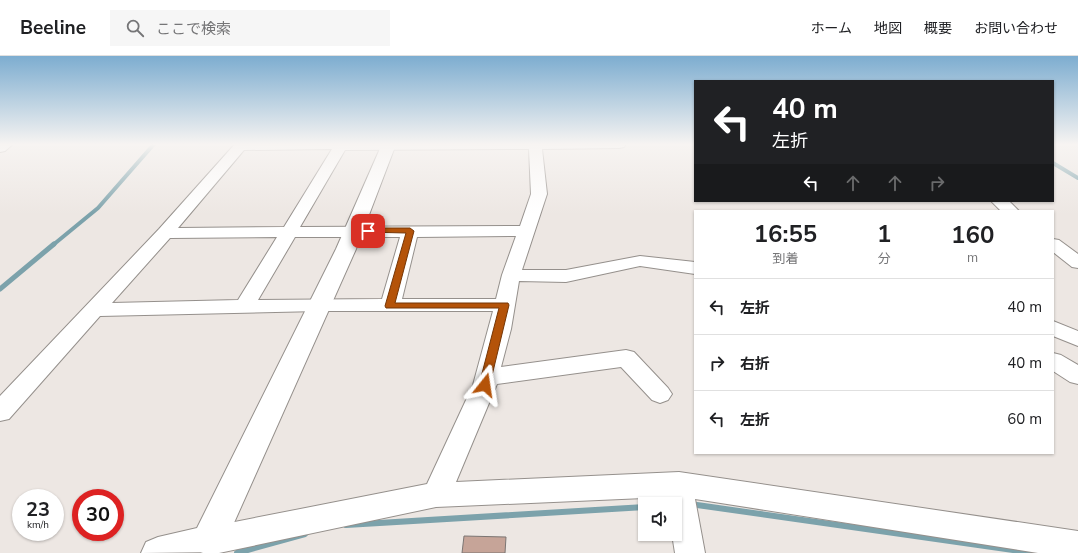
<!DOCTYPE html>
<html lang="ja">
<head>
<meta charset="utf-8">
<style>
  :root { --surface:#fff; --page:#f6f6f6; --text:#202124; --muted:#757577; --line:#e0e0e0 }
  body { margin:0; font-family:"Nunito Sans","Noto Sans JP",sans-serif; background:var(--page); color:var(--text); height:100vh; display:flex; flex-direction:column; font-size:15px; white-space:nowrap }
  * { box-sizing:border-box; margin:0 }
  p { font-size:13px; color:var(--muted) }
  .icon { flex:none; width:22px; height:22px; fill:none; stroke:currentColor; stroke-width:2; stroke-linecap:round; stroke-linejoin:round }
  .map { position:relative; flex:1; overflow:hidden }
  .side { position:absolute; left:694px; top:154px; width:360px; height:244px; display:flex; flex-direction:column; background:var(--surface); border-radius:0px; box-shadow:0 1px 3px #0004 }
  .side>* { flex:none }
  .banner { position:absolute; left:694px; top:24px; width:360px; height:122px; border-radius:0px; box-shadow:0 1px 3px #0004; background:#202124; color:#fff; overflow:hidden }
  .controls { position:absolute; left:638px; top:441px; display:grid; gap:8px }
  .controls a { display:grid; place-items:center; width:44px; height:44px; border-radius:0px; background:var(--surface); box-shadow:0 1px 3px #0004; font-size:20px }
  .speed { position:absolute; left:12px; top:433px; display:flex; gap:8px; font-size:20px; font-weight:700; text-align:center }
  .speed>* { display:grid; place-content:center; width:52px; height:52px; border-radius:50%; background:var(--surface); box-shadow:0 1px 3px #0004; line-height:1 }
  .speed small { font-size:10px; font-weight:400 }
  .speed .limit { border:6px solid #d22; background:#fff; color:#111 }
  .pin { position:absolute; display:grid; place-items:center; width:34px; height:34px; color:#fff; margin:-17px; border-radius:8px; box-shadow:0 2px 6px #0006 }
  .me { position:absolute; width:44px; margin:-22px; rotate:15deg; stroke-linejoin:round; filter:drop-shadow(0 0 3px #0008) }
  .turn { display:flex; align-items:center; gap:14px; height:84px; padding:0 12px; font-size:18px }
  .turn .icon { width:52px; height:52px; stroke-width:2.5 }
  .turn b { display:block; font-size:28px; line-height:34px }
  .lanes { display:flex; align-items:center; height:38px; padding:0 12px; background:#0003; justify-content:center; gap:20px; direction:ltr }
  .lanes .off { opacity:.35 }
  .eta { display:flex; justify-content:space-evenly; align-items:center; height:68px; text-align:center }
  .eta b { font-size:24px; font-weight:700; line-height:28px }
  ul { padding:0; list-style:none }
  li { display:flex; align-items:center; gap:12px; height:56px; padding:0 12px; border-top:1px solid var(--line) }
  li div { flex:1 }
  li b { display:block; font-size:15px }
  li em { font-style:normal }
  header { display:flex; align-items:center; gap:24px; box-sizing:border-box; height:56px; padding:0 20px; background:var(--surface); border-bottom:1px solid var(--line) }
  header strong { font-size:19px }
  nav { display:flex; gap:22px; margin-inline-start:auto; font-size:14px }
  .search { width:280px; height:36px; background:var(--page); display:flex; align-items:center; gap:10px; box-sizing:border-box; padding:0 14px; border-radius:0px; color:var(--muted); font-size:15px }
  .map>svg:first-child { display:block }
</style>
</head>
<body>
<header>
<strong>Beeline</strong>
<div class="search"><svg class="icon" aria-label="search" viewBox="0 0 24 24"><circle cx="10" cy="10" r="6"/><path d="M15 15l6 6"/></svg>ここで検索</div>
<nav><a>ホーム</a><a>地図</a><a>概要</a><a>お問い合わせ</a></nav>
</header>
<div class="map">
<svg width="1078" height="497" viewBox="0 0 1078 497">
  <rect width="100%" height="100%" fill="#ede7e3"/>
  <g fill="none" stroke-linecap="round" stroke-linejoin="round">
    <path stroke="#7ca2ab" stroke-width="4" d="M 1053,107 L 1078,122
      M 53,189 L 98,152 L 154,88"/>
    <path stroke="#7ca2ab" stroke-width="5" d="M 0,233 L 54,188"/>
    <path stroke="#7ca2ab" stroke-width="6" d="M 690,448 L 1034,497
      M 346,469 L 645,451
      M 237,497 L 305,478"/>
  </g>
  <path fill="#c6a498" stroke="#7b7573" d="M 464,480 L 506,481 L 505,497 L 462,497 Z"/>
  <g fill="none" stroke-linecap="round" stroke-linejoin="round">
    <g stroke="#95908c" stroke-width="2">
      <path id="minor" d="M 0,88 L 13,88 L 5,95 L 0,96 Z
        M 235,88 L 626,88 L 624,91 L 619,92 L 542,93 L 547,138 L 522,214 L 566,214 L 640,200 L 695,206 L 695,218 L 640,210 L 566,226 L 519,225 L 511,273 L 501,311 L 626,294 L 634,296 L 668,332 L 672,338 L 668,344 L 660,347 L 652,344 L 621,311 L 497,328 L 456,426 L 679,416 L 1078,475 L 1078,497 L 1038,497 L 695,443 L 705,497 L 675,497 L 672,478 L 675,478 L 675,448 L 668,448 L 667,441 L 436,451 L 219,497 L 203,497 L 198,495 L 194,485 L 198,475 L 209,471 L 427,428 L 473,329 L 493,255 L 319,255 L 100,260 L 9,363 L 0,365 L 0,340 L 159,173 ZM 332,93 L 284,171 L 178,172 L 244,94 ZM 529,93 L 531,138 L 520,170 L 300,171 L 345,94 ZM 516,180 L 502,219 L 496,243 L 402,243 L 417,181 ZM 277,181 L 238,244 L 112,247 L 170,182 ZM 295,181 L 400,181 L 382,243 L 258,244 Z
        M 991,145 L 1009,145 L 1019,155 L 1001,155 Z
        M 1053,183 L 1059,184 L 1078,198 L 1078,212 L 1072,211 L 1053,196 Z
        M 1053,265 L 1078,275 L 1078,290 L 1053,280 Z
        M 1053,297 L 1061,299 L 1078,309 L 1078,328 L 1070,326 L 1053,315 Z"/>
    </g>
    <g stroke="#95908c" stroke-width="2">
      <path id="tertiary" d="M 382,88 L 396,88 L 356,193 L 221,496 L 141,497 L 146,486 L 158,481 L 197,472 L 336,193 Z"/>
    </g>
    <use href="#minor" fill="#fff" fill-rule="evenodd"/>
    <use href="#tertiary" fill="#fff" fill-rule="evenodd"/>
  </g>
  <linearGradient id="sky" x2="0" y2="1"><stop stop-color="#7dadd0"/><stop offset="0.56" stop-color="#f7f4f2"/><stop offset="1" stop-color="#f7f4f2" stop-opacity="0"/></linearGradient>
  <rect width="1078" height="158" fill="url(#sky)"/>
  <path fill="#b45309" stroke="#753606" d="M 368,172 L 410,172 L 414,175 L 395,247 L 508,247 L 509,249 L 489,332 L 481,332 L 479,329 L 499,252 L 386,252 L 385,250 L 406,177 L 365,176 L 364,175 Z"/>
</svg>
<div class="controls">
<a><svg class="icon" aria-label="sound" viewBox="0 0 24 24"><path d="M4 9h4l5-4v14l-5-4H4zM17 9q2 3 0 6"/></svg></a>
</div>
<div class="speed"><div>23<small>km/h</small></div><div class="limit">30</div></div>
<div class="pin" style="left:368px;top:175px;background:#d93025"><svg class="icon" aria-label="arrive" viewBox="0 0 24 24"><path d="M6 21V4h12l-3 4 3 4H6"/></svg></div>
<svg class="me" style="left:485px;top:329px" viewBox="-20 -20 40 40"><path d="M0-17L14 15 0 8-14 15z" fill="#b45309" stroke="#fff" stroke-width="4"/></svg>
<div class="banner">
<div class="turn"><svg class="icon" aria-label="left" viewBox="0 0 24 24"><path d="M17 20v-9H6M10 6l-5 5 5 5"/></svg><div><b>40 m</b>左折</div></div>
<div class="lanes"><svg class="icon" aria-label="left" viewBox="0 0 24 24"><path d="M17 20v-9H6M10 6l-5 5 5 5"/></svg><svg class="icon off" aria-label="ahead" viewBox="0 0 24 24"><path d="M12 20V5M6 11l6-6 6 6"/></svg><svg class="icon off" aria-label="ahead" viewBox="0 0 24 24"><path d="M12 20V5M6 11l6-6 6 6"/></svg><svg class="icon off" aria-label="right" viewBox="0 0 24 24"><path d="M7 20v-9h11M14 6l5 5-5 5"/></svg></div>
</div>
<section class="side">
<div class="eta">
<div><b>16:55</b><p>到着</p></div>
<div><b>1</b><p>分</p></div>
<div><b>160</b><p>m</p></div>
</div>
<ul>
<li><svg class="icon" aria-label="left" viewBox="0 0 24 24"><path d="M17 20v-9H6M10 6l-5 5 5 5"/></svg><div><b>左折</b></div><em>40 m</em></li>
<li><svg class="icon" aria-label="right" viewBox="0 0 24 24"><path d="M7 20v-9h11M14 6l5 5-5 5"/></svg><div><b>右折</b></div><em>40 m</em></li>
<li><svg class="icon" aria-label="left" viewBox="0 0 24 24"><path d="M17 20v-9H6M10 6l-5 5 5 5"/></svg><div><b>左折</b></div><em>60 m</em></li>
</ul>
</section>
</div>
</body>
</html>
